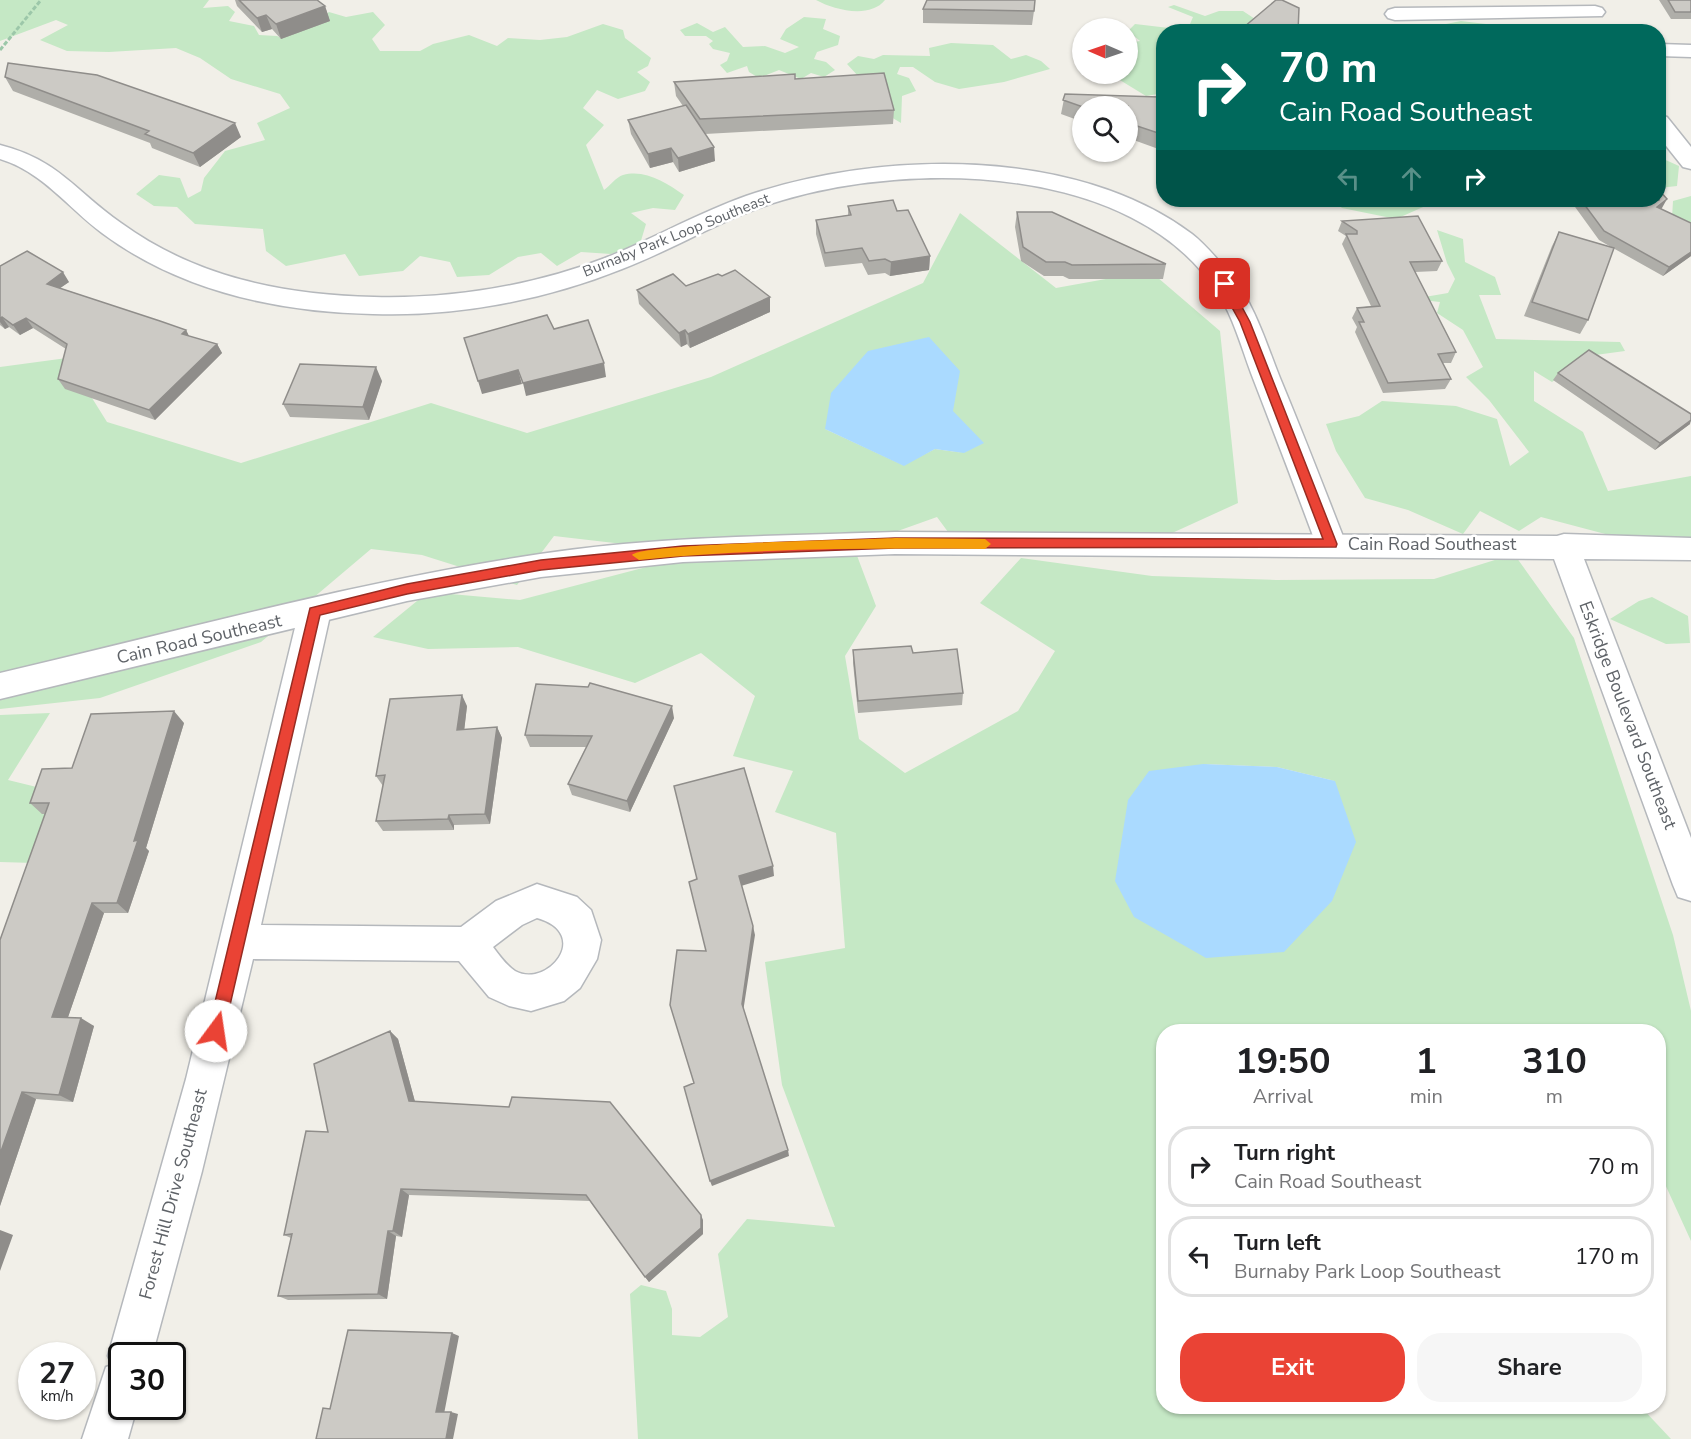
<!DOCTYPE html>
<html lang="en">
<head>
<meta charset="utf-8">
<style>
  :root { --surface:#fff; --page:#f6f6f6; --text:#202124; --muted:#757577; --line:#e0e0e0; --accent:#ea4335 }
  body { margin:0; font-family:"Nunito Sans",sans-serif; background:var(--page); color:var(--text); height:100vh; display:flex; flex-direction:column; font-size:22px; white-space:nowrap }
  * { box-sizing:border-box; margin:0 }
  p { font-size:20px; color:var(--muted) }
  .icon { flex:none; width:33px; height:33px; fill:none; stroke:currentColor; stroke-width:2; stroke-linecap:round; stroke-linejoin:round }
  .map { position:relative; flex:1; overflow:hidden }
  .sheet { position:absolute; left:1156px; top:1024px; width:510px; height:390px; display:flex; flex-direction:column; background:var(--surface); border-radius:24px; box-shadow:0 2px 4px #0004 }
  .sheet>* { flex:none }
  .banner { position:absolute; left:1156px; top:24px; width:510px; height:183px; border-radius:24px; box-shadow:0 2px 4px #0004; background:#00695c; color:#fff; overflow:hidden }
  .needle { width:39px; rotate:272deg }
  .fabs { position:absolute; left:1072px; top:18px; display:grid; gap:12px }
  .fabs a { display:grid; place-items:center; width:66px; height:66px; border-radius:50%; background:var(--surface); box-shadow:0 2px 4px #0004; font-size:30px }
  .speed { position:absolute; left:18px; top:1342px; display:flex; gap:12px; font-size:30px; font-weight:700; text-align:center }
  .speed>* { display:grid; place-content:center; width:78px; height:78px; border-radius:50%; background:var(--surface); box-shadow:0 2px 4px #0004; line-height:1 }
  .speed small { font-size:15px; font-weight:400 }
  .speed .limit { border:3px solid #111; border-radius:9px; background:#fff; color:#111 }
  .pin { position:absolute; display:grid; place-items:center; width:51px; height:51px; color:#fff; margin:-26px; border-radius:12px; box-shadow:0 3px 9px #0006 }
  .me { position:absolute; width:66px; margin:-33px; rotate:14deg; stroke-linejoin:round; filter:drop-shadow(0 0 4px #0008) }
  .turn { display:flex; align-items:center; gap:21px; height:126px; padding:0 24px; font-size:27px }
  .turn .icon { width:78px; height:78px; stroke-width:2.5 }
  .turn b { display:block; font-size:42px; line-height:51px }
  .lanes { display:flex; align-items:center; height:57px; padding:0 24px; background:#0003; justify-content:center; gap:30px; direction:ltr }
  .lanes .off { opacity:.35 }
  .eta { display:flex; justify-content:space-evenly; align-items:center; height:102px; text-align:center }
  .eta b { font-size:36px; font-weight:700; line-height:42px }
  .cta { display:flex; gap:12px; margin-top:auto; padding:12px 24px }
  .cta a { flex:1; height:69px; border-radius:24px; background:var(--accent); color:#fff; font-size:24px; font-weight:700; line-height:69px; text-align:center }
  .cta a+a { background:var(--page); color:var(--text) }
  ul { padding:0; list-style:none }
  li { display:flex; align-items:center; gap:18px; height:81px; margin:0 12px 9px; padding:0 12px; border:3px solid var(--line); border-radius:24px }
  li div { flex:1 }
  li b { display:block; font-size:22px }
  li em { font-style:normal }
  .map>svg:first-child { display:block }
</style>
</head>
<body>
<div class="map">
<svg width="1691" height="1439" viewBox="0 0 1691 1439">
  <rect width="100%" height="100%" fill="#f1efe8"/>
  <path fill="#c5e8c5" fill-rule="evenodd" d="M 0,0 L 209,0 L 203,8 L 228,6 L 235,12 L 229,21 L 254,26 L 259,35 L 277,36 L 281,38 L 324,23 L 322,17 L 329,12 L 346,17 L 373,12 L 385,25 L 372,39 L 380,51 L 420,51 L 433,44 L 469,35 L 497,46 L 508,38 L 540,40 L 567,37 L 603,24 L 623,30 L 625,38 L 651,58 L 648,66 L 637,72 L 650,82 L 645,91 L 618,99 L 597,90 L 583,108 L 604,125 L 586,145 L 604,190 C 610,186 616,177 623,175 C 646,169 666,183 684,195 L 675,210 L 653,208 L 631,213 L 646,224 L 640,244 L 611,254 L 581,252 L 557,266 L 541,253 L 518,257 L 489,275 L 457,277 L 450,262 L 420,256 L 403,271 L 359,276 L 345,254 L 286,266 L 266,251 L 263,229 L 195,224 L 177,207 L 154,206 L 136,194 L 159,175 L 180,178 L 188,198 L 201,191 L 204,178 L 225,151 L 265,140 L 257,123 L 290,108 L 280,94 L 231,79 L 200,58 L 176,48 L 109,52 L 67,51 L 40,40 L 68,25 L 56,20 L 0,41 Z
    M 816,0 L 885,0 C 870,19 834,10 816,0 Z
    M 1174,5 L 1205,16 L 1219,11 L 1243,11 L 1261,23 L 1256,31 L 1187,31 L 1193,17 L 1168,7 Z
    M 804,17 L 826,19 L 823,29 L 840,36 L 838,45 L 817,52 L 814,59 L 826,62 L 835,70 L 824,77 L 811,73 L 801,79 L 779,70 L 759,78 L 749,72 L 747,66 L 727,73 L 720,65 L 727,61 L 730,53 L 713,49 L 709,44 L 713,41 L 706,36 L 685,36 L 680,30 L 697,23 L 713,32 L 725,27 L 743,47 L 765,46 L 785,53 L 799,47 L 780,39 L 786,29 Z
    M 1461,21 L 1511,27 L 1510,31 L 1422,31 L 1431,27 Z
    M 1135,24 L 1169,28 L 1171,31 L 1164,32 L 1164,93 L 1146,96 L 1110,74 L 1128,74 L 1128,43 L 1140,41 L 1128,31 Z
    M 951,43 L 993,45 L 1011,59 L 1026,55 L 1041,61 L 1050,69 L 1004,82 L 959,89 L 935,82 L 913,67 L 900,67 L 897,74 L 909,78 L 916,91 L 902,96 L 901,123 L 891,117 L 891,96 L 859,77 L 847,64 L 858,56 L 874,59 L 883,55 L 930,56 L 929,48 Z
    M 1659,157 L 1679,166 L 1677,186 L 1659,188 Z
    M 1691,196 L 1691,225 L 1672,218 L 1673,201 Z
    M 1333,200 L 1439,200 L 1396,219 L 1342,208 Z
    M 960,213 L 1056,288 L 1150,271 L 1220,331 L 1238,503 L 1159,539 L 965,555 L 937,517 L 850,548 L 856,553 L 876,606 L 845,656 L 859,739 L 905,773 L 1018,711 L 1055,651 L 980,603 L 1021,558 L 1152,576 L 1276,580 L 1434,579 L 1514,554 L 1574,638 L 1673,935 L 1691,1011 L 1691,1241 L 1659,1171 L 1659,1032 L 1164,1032 L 1164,1407 L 1641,1407 L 1671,1439 L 638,1439 L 630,1294 L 641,1285 L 666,1291 L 672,1309 L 672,1335 L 700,1337 L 728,1317 L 718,1254 L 747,1219 L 835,1227 L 782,1085 L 765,962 L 845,948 L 836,833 L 775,812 L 793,771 L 733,756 L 755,696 L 701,653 L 635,683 L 518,647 L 428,649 L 373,637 L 428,592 L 520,600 L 746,541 L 675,550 L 554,536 L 517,585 L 422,555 L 371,549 L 261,642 L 100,698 L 0,709 L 0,367 L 67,358 L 107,422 L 241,463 L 431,403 L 527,433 L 711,377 L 923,283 ZM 825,429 L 964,453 L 935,449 L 903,465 ZM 1203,764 L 1277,767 L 1335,781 Z
    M 1437,230 L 1463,239 L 1465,262 L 1495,277 L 1501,295 L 1479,295 L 1496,339 L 1620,342 L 1625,351 L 1588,356 L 1552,382 L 1534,371 L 1534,401 L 1583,432 L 1608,491 L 1691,476 L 1691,538 L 1609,535 L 1541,517 L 1519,531 L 1480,511 L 1463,534 L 1408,510 L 1365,498 L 1336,451 L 1326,424 L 1359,416 L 1382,401 L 1456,406 L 1497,419 L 1510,466 L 1529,452 L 1489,400 L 1466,377 L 1483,367 L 1463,330 L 1437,313 L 1440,302 L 1413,299 L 1448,293 L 1455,279 L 1447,263 Z
    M 1652,597 L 1688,616 L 1690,643 L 1666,644 L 1610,619 L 1639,601 Z
    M 50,713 L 8,780 L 57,792 L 34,863 L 0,862 L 0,715 Z"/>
  <path fill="#aadaff" d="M 929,337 L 960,371 L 953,411 L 984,443 L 964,453 L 935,449 L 904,466 L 825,429 L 831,393 L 868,351 Z
    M 1203,764 L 1277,767 L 1335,781 L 1356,842 L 1332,901 L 1284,952 L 1206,958 L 1134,917 L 1115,881 L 1128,800 L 1149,771 Z"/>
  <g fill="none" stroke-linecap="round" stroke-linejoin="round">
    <g stroke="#b5b8bc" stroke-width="3">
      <path id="minor" d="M 1595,6 L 1602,8 L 1605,12 L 1602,16 L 1395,20 L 1388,18 L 1385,14 L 1388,10 L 1395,8 Z
        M 1659,44 L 1691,45 L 1691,57 L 1659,56 Z
        M 1659,115 L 1667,117 L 1691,147 L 1691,169 L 1683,167 L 1659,137 Z
        M 0,145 C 59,160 75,191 121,223 C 195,277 283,295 374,297 C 451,299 533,286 605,258 C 653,239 698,213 746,196 C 879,150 1075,146 1192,234 C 1206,245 1220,262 1231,275 C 1255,305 1266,343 1280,378 C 1303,433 1324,488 1346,544 L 1342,552 L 1331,555 L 1320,552 L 1316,544 C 1295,487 1273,430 1251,373 C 1241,346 1233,316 1217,292 C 1134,164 914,161 783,200 C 727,216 677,248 622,269 C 545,300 456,317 373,314 C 277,312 180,291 102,233 C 67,207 43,172 0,159 Z
        M 315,599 L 326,602 L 331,611 L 261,925 L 461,927 L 496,901 L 537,884 L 577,897 L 591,910 L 601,940 L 597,959 L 580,988 L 564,1001 L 531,1011 L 509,1006 L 489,997 L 459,961 L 253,959 L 202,1171 L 152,1356 L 122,1356 L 122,1407 L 137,1407 L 128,1439 L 82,1439 L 106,1367 L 112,1365 L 108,1356 L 186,1079 L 299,611 L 304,602 ZM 537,918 C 593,934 547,989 515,971 C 506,965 499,955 493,947 L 522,925 Z"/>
    </g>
    <g stroke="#b5b8bc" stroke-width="3">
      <path id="tertiary" d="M 895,532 L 1557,536 L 1564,534 L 1691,538 L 1691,560 L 1584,559 L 1691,838 L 1691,901 L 1678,897 L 1673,885 L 1554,559 L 895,554 L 683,562 L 541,577 L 407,601 L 0,699 L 0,673 C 179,631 358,581 540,554 C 657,536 777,536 895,532 Z"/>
    </g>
    <path stroke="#9cc7a9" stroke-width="3" stroke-dasharray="4.5 2" stroke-linecap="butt" d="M 0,50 L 41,0"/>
    <use href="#minor" fill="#fff" fill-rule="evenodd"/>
    <use href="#tertiary" fill="#fff" fill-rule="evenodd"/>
  </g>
  <path fill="#afaea9" d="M 235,0 L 317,0 L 325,6 L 330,21 L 281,39 L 272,29 L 262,32 L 237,6 Z
    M 1659,0 L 1691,0 L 1691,19 L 1671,19 Z
    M 923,9 L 1034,11 L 1032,25 L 923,23 Z
    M 1244,27 L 1298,32 L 1243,32 Z
    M 5,77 L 241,137 L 200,167 L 152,148 L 150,143 L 13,91 Z
    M 795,79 L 894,110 L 893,124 L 705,134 L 715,161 L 679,172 L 673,162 L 650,168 L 631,134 L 628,120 L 683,106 L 676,96 L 674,82 Z
    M 1160,88 L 1164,89 L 1164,151 L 1128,138 L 1128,106 L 1083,106 L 1083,122 L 1061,114 L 1065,94 L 1158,97 Z
    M 1570,200 L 1659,200 L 1662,208 L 1661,209 L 1691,256 L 1663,276 L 1613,248 L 1588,320 L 1580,334 L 1524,316 L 1552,246 L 1559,232 L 1611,247 L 1599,240 Z
    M 848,206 L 897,211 L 930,256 L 929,270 L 890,276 L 885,273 L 868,275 L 862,263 L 825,267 L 816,234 L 816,220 L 848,215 Z
    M 1017,212 L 1166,264 L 1163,279 L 1069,279 L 1063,276 L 1044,276 L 1021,261 L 1015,227 Z
    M 1342,221 L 1442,261 L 1437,271 L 1415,272 L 1456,352 L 1451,363 L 1442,363 L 1451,379 L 1445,389 L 1383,393 L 1355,332 L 1357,327 L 1352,318 L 1357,308 L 1371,306 L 1342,244 L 1346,236 L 1338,231 Z
    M 0,266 L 69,282 L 60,288 L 186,330 L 189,336 L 217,344 L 222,353 L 155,420 L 65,389 L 58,379 L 66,349 L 33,328 L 20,335 L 9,327 L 5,329 L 0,325 Z
    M 686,286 L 770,297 L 770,312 L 690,348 L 687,344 L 681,347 L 639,304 L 637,290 Z
    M 1558,373 L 1690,424 L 1655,450 L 1553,380 Z
    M 382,381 L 369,420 L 290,417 L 283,404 Z
    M 853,650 L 913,653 L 963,693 L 962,705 L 858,713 L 853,663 Z
    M 588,687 L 674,718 L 630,812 L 572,795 L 568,784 L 586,747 L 530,747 L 525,735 Z
    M 467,706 L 464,730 L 497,727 L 502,738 L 490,824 L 454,825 L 454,830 L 383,831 L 376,821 L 383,786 L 376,776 Z
    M 184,723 L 146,848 L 149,851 L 128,913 L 104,913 L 68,1017 L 94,1026 L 73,1102 L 36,1099 L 0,1206 L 0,940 L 45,814 L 42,814 L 30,803 L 72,768 Z
    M 390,1031 L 398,1039 L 415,1102 L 703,1220 L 703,1234 L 649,1282 L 590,1201 L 409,1195 L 402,1237 L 396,1236 L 387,1299 L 288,1300 L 278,1296 L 291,1238 L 284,1235 L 328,1132 Z"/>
  <path fill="#8f8d8a" d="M 325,6 L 330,21 L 281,39 L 276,24 Z
    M 266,15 L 272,29 L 262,32 L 257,18 Z
    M 235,123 L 241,137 L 200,167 L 193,153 Z
    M 714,147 L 715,161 L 679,172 L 678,158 Z
    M 671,148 L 673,162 L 650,168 L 648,154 Z
    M 1667,199 L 1662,208 L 1652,216 L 1657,207 Z
    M 1691,252 L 1691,256 L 1663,276 L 1669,267 Z
    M 930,256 L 929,270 L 890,276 L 891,262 Z
    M 63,272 L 69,282 L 53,293 L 47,284 Z
    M 770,297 L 770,312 L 690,348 L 688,334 Z
    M 2,317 L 9,327 L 5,329 L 0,322 L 0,319 Z
    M 26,318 L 33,328 L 20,335 L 13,325 Z
    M 186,330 L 191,340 L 182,334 Z
    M 685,330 L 687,344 L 681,347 L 679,333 Z
    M 217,344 L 222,353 L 155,420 L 149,410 Z
    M 604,363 L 606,377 L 526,396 L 523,383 Z
    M 376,367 L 382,381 L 369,420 L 363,407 Z
    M 518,370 L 522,384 L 482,394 L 478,381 Z
    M 1691,420 L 1690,424 L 1655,450 L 1660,443 Z
    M 462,695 L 467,706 L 463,741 L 457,730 Z
    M 672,706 L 674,718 L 630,812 L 627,801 Z
    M 174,711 L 184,723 L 146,848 L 149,851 L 128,913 L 117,903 L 134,841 Z
    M 497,727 L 502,738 L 490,824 L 485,814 Z
    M 449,815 L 454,825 L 454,830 L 448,819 Z
    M 773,866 L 774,876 L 741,886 L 739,876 Z
    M 92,903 L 104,913 L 65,1026 L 52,1017 Z
    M 753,926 L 755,935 L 743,1012 L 742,1004 Z
    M 81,1018 L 94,1026 L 73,1102 L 59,1095 Z
    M 390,1031 L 398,1039 L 417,1109 L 409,1101 Z
    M 22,1092 L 36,1099 L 0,1206 L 0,1154 Z
    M 788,1150 L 789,1156 L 712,1186 L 710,1181 Z
    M 401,1189 L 409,1195 L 402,1237 L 393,1231 Z
    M 701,1215 L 703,1220 L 703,1234 L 649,1282 L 645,1277 Z
    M 0,1230 L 13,1235 L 0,1271 Z
    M 388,1231 L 396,1236 L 387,1299 L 378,1294 Z
    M 452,1333 L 459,1336 L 444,1414 L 436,1412 Z
    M 451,1412 L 458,1414 L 453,1439 L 446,1439 Z"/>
  <path fill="#cccac5" stroke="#8f8d8a" stroke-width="1.5" d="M 239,0 L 317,0 L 325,6 L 276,24 L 266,15 L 257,18 Z
    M 927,0 L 1035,0 L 1034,11 L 923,9 Z
    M 1276,0 L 1282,0 L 1299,8 L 1298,32 L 1256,32 L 1244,27 Z
    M 1668,0 L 1691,0 L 1691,12 L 1675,12 Z
    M 8,63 L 97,75 L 235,123 L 193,153 L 145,134 L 149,131 L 5,77 Z
    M 884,73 L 894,110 L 700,119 L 674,82 L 795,74 L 795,79 Z
    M 1160,88 L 1164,89 L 1164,135 L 1128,123 L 1128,106 L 1083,107 L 1063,100 L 1065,94 L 1159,97 Z
    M 686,105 L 714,147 L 678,158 L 671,148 L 648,154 L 628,120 Z
    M 1659,190 L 1667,199 L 1657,207 L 1691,223 L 1691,252 L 1669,267 L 1604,231 L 1581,200 L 1659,200 Z
    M 893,200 L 897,211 L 908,210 L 930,256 L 891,262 L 885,259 L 869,261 L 862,248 L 825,253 L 816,220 L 851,215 L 848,206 Z
    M 1017,212 L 1052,212 L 1166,264 L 1072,265 L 1065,262 L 1046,262 L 1023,247 Z
    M 1418,216 L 1442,261 L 1410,262 L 1456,352 L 1438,354 L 1451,379 L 1388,383 L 1359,322 L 1364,322 L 1357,308 L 1380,306 L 1346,234 L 1357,234 L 1357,231 L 1342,221 Z
    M 1559,232 L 1614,248 L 1588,320 L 1532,302 Z
    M 27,251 L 63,272 L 47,284 L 160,321 L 186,330 L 182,334 L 217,344 L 149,410 L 58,379 L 67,344 L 26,318 L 13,325 L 2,317 L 0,319 L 0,266 Z
    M 735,270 L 770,297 L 688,334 L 685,330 L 679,333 L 637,290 L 673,274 L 686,286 L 718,274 L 722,276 Z
    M 547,315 L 554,329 L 588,320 L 604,363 L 523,383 L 518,370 L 478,381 L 464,338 Z
    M 1589,350 L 1691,414 L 1691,420 L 1660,443 L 1558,373 Z
    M 300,364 L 376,367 L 363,407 L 283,404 Z
    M 911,646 L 913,653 L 957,649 L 963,693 L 858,701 L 853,650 Z
    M 590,683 L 672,706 L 627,801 L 568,784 L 592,736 L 525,735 L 536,684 L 588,687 Z
    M 462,695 L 457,730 L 497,727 L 485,814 L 449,815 L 448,819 L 376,821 L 385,775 L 376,776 L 390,699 Z
    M 174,711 L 134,841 L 138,840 L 117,903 L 92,903 L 52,1017 L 81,1018 L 59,1095 L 22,1092 L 0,1154 L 0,940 L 49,803 L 30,803 L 42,769 L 72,768 L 91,714 Z
    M 744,768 L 773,866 L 739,876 L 753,926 L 742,1004 L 788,1150 L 710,1181 L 684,1087 L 694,1083 L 670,1005 L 677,950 L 706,951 L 689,882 L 697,879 L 674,786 Z
    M 390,1031 L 409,1101 L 509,1107 L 512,1097 L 610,1102 L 701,1215 L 701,1228 L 645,1277 L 586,1195 L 401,1189 L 393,1231 L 388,1231 L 378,1294 L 278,1296 L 292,1234 L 284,1235 L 306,1131 L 328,1132 L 314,1064 Z
    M 348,1330 L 452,1333 L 436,1412 L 451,1412 L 446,1439 L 316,1439 L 323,1408 L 330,1409 Z"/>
  <path fill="#ea4335" stroke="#982c22" stroke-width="1.5" d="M 1221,281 L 1228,281 L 1250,322 L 1337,544 L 1336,547 L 895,548 L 683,556 L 541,570 L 407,594 L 320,615 L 224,1031 L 221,1036 L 216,1038 L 210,1036 L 208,1031 L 310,608 L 407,584 L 541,560 L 683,546 L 895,538 L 1323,539 L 1240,322 L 1219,284 Z"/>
  <path fill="#f59e0b" d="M 895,538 L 985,539 L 991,544 L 985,549 C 870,548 753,548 639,560 L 632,555 C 641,543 864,540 895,538 Z"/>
  <g text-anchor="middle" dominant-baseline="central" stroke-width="5" stroke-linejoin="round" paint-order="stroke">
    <g font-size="15" fill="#5f6368" stroke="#fff">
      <text transform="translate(676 235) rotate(-22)">Burnaby Park Loop Southeast</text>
    </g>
    <g font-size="18" fill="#5f6368" stroke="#fff">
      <text x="1432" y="544">Cain Road Southeast</text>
      <text transform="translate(199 639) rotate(-13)">Cain Road Southeast</text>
      <text transform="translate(1628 715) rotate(69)">Eskridge Boulevard Southeast</text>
      <text transform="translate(173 1194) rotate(-75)">Forest Hill Drive Southeast</text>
    </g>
  </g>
</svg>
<div class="fabs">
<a><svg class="needle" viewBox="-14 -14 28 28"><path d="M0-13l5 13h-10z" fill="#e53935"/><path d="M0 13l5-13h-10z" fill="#757577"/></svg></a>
<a><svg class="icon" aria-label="search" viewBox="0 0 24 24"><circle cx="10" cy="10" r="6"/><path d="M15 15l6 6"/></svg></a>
</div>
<div class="speed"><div>27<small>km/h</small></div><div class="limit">30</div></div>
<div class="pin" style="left:1225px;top:284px;background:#d93025"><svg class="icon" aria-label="arrive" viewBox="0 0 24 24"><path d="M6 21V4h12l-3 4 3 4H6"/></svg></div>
<svg class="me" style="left:216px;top:1031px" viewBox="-20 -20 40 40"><circle r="19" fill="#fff"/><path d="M0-13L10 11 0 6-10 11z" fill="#ea4335"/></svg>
<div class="banner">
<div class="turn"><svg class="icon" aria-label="right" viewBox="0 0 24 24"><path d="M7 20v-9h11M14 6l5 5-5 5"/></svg><div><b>70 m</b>Cain Road Southeast</div></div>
<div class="lanes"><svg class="icon off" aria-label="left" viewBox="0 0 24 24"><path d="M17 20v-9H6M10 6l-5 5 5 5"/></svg><svg class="icon off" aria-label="ahead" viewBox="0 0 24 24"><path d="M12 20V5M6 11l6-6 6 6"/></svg><svg class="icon" aria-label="right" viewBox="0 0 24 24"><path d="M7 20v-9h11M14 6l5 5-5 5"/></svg></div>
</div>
<section class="sheet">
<div class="eta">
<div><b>19:50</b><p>Arrival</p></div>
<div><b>1</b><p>min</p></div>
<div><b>310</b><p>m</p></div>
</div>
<ul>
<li><svg class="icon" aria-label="right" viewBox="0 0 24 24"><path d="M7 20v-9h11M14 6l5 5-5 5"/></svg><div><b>Turn right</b><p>Cain Road Southeast</p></div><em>70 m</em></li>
<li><svg class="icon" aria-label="left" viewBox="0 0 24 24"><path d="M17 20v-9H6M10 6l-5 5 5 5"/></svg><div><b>Turn left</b><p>Burnaby Park Loop Southeast</p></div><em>170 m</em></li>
</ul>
<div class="cta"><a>Exit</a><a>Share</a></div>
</section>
</div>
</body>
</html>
